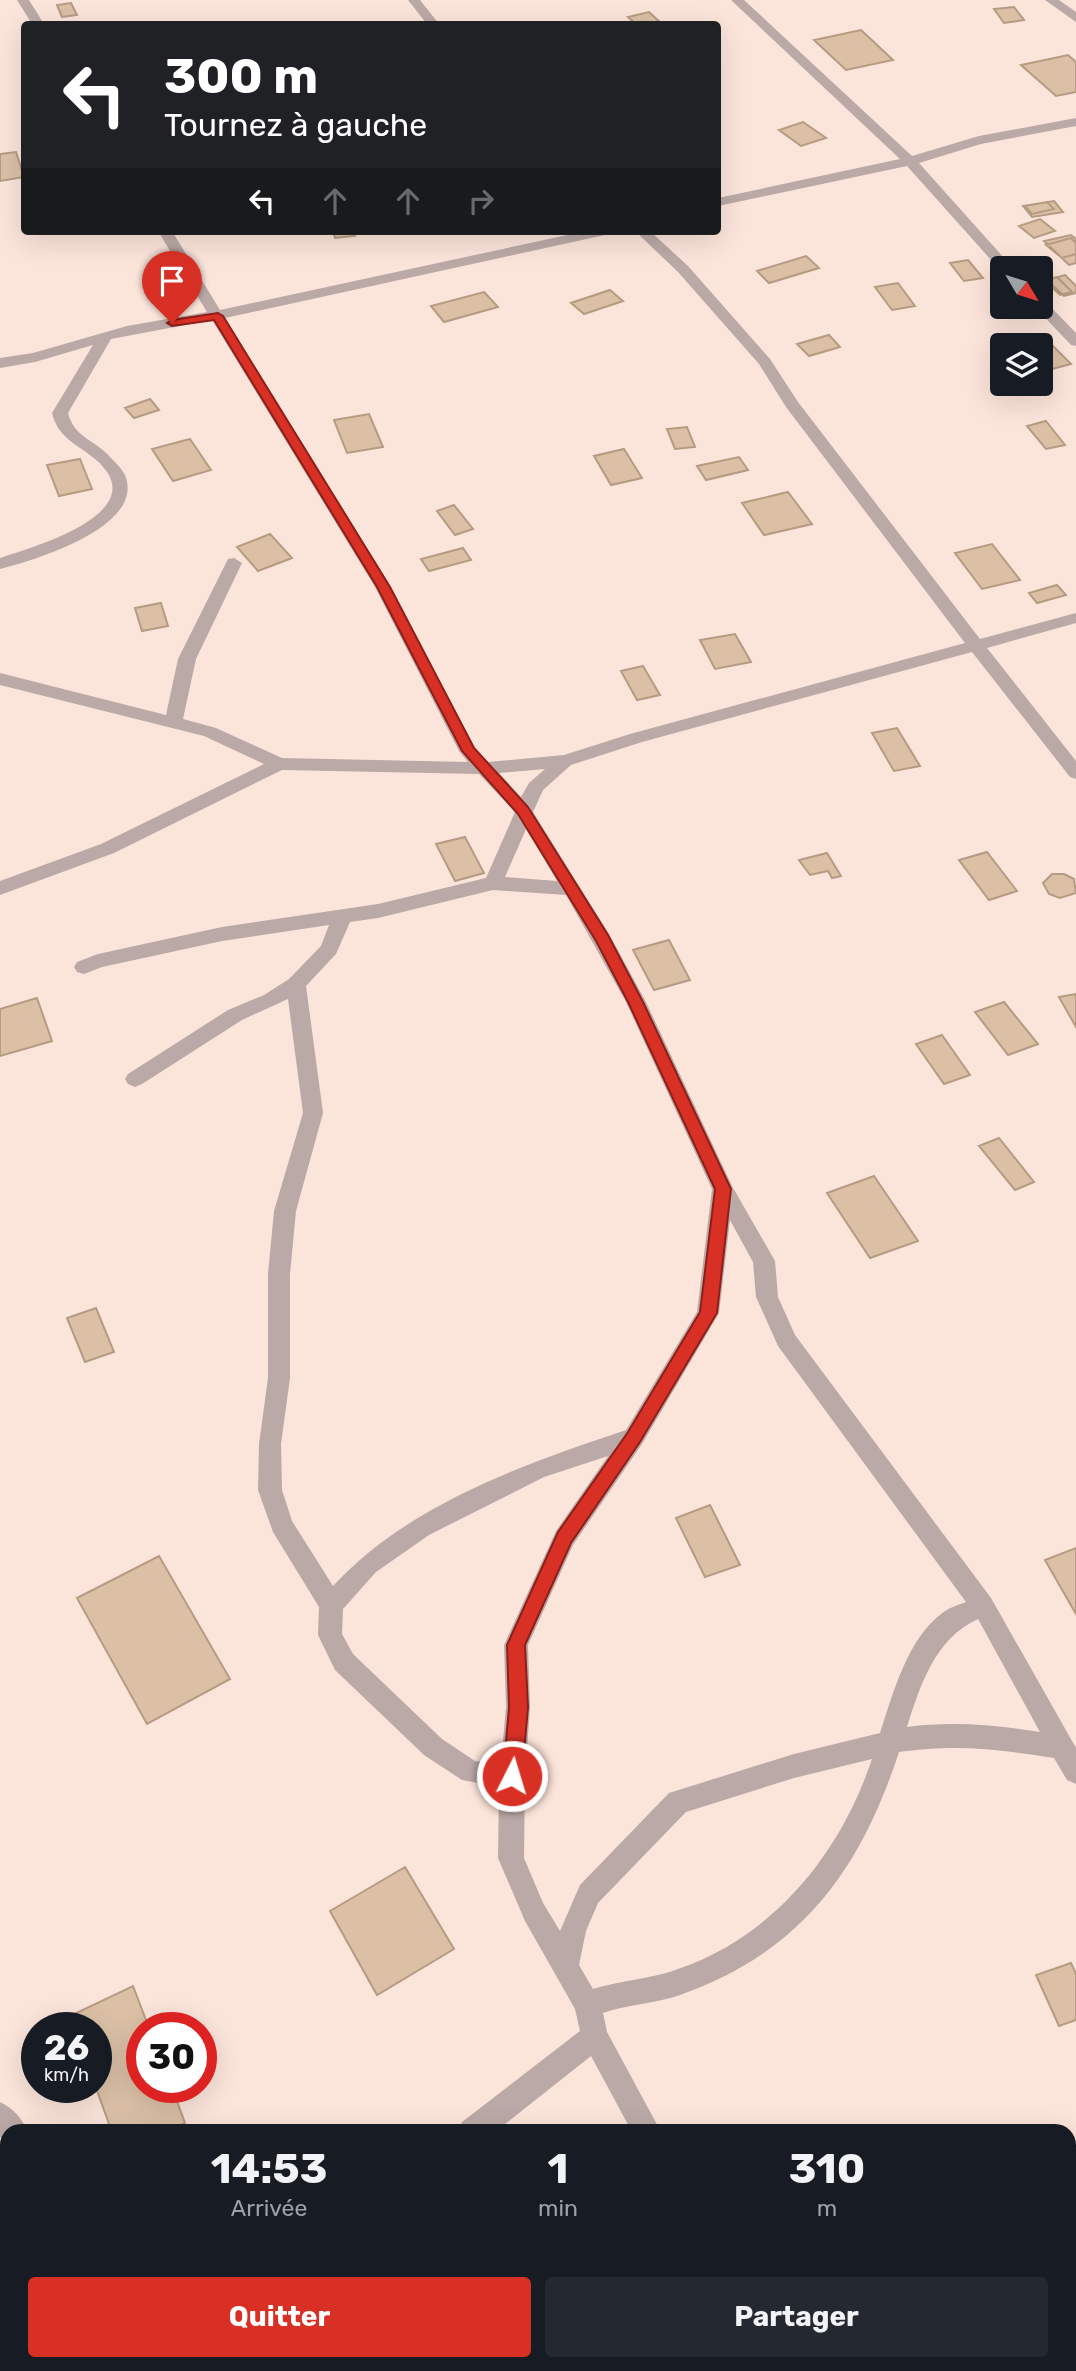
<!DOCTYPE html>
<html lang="fr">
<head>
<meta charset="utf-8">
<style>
  :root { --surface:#171b24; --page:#242831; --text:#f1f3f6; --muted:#9ea1a6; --accent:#d93025 }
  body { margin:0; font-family:Rubik,sans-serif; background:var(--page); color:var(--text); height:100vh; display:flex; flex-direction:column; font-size:26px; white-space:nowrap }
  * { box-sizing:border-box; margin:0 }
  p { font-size:23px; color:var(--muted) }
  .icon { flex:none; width:38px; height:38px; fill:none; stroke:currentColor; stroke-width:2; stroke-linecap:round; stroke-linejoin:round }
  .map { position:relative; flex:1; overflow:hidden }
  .panel { position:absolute; left:0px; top:2124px; width:1076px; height:247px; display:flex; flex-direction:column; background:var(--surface); border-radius:21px 21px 0 0; box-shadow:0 7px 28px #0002 }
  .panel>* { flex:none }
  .hud { position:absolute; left:21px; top:21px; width:700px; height:214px; border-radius:7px; box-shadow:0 7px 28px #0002; background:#202124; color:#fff; overflow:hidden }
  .needle { width:46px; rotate:128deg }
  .fabs { position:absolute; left:990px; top:256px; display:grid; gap:14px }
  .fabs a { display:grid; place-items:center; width:63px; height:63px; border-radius:7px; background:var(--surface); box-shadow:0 7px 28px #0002; font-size:35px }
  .speed { position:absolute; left:21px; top:2012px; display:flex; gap:14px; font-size:35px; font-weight:700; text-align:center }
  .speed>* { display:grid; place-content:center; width:91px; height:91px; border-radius:50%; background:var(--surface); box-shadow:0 7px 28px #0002; line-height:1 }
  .speed small { font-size:18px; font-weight:400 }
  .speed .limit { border:10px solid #d22; background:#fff; color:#111 }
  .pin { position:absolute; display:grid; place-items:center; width:60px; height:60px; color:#fff; margin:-72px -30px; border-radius:50% 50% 50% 0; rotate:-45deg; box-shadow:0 0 7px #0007 }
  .pin .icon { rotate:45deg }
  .me { position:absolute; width:77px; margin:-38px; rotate:5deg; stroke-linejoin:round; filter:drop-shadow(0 0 5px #0008) }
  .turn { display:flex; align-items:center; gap:24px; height:147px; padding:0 28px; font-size:32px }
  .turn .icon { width:91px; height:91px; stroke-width:2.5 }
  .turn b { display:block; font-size:49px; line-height:60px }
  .lanes { display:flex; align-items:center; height:66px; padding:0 28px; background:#0003; justify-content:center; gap:35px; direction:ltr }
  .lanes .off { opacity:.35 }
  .eta { display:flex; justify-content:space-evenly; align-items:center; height:119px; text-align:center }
  .eta b { font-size:42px; font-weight:700; line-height:49px }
  .action { display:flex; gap:14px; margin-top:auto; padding:14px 28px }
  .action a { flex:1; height:80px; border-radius:7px; background:var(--accent); color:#fff; font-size:28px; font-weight:700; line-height:80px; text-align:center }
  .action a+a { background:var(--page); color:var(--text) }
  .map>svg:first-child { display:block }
</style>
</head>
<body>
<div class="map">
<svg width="1076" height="2371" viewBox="0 0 1076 2371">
  <rect width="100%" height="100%" fill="#fbe4da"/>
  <path fill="#dbc0a6" stroke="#b69b82" stroke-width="2" d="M 71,3 L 77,15 L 62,17 L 57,5 Z
    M 1014,7 L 1024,20 L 1004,23 L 994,9 Z
    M 649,12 L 662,24 L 636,24 L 628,17 Z
    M 861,30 L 893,60 L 846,70 L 814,40 Z
    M 1068,55 L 1076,62 L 1076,92 L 1056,96 L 1021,65 Z
    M 803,122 L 826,138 L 801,146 L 779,130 Z
    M 16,152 L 24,177 L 0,181 L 0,154 Z
    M 1054,201 L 1063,212 L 1032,217 L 1023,206 Z
    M 1047,202 L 1054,209 L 1032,214 L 1025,206 Z
    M 1040,219 L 1055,231 L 1034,238 L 1019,226 Z
    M 333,231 L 353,231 L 355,236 L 335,238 Z
    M 1071,235 L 1076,239 L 1076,263 L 1069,265 L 1044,241 Z
    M 1071,238 L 1076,243 L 1076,254 L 1062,258 L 1046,245 Z
    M 806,256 L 819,268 L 769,283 L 757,271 Z
    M 968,260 L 983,278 L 964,281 L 950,263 Z
    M 1065,275 L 1076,286 L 1076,293 L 1064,296 L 1047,280 Z
    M 1057,277 L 1072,292 L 1060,295 L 1044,280 Z
    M 898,283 L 915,306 L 892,310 L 875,287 Z
    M 610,290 L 623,301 L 584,314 L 571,303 Z
    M 484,292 L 498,307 L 444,322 L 431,306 Z
    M 829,335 L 840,347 L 809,356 L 797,344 Z
    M 1048,341 L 1071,364 L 1049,370 L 1041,362 L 1041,345 L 1034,345 Z
    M 150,399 L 159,410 L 134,418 L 125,408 Z
    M 369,414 L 383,447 L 347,453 L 334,420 Z
    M 1046,421 L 1065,445 L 1046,449 L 1027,426 Z
    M 687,427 L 695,447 L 675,449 L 667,429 Z
    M 190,439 L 211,470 L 173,481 L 152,449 Z
    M 624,449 L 642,478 L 611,485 L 594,456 Z
    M 739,457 L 748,470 L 706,480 L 697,466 Z
    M 80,459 L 92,489 L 59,496 L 47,465 Z
    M 788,492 L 812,524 L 764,535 L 742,503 Z
    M 454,505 L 473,529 L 455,535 L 437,511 Z
    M 270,534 L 292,558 L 258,571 L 237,547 Z
    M 992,544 L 1020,580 L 982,589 L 955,553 Z
    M 463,548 L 471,560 L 429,571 L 421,559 Z
    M 1057,585 L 1066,595 L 1037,603 L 1029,593 Z
    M 161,603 L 168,626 L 142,631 L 135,608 Z
    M 735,634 L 751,662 L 715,669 L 700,640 Z
    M 643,666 L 660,695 L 637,700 L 621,671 Z
    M 897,728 L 920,766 L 894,771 L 872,733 Z
    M 465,837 L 484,873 L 455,881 L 436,844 Z
    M 987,852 L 1017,891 L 989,900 L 959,860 Z
    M 827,853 L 841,876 L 832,878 L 828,871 L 810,875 L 799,860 Z
    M 1052,874 L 1064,874 L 1074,879 L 1076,893 L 1060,898 L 1049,894 L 1043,883 Z
    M 669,940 L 690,980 L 654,990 L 633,950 Z
    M 1076,994 L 1076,1027 L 1059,997 Z
    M 37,998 L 52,1041 L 0,1056 L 0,1009 Z
    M 1004,1002 L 1038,1044 L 1008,1055 L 975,1012 Z
    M 942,1035 L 970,1075 L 944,1084 L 916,1044 Z
    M 999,1138 L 1034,1182 L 1015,1190 L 979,1146 Z
    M 874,1176 L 918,1241 L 870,1258 L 827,1193 Z
    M 96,1308 L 114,1352 L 85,1362 L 67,1318 Z
    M 710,1505 L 740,1565 L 705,1577 L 676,1518 Z
    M 1076,1548 L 1076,1614 L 1045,1560 Z
    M 159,1556 L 230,1679 L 147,1724 L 77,1598 Z
    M 405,1867 L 454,1949 L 377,1995 L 330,1911 Z
    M 1071,1963 L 1076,1974 L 1076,2020 L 1059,2026 L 1036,1975 Z
    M 133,1986 L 149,2028 L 142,2028 L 142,2088 L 172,2088 L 185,2123 L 168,2132 L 112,2132 L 96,2088 L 96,2028 L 74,2028 L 70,2016 Z"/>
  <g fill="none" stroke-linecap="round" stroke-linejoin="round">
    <path fill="#bba9a7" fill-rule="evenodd" d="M 17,0 L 29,0 L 44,24 L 32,24 Z
      M 408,0 L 420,0 L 439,24 L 427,24 Z
      M 731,0 L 744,0 L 912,156 L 979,136 L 1076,118 L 1076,126 L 981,144 L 919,163 L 1013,268 L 1003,268 L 1001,271 L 907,166 L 718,206 L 718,198 L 900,159 Z
      M 1045,0 L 1059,0 L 1076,12 L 1076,22 Z
      M 158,231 L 172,231 L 220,310 L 586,231 L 612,231 L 605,235 L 225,318 L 391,587 L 475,748 L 488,762 L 564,755 L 630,734 L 965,643 L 786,407 L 759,364 L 678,272 L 635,231 L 650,231 L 688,266 L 770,359 L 798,402 L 980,639 L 1076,613 L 1076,623 L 987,648 L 1076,761 L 1076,779 L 1070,777 L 972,652 L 642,742 L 571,765 L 543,790 L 533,812 L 609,934 L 646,1002 L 732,1186 L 775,1261 L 778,1297 L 795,1335 L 991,1598 L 1076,1748 L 1076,1784 L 1067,1780 L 1054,1758 C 996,1749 958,1744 899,1752 C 860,1871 801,1952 680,1995 C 655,2004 628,2004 603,2013 L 607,2032 L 661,2132 L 632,2132 L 591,2056 L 495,2132 L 458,2132 L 462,2122 L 580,2031 L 575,2009 L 525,1921 L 498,1858 L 499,1787 L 462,1780 L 424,1755 L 335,1670 L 318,1635 L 319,1607 L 273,1532 L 258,1490 L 259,1444 L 268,1378 L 268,1274 L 274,1211 L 303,1113 L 288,999 L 242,1020 L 142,1084 L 135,1087 L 128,1084 L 125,1079 L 128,1074 L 228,1010 L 264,995 L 289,979 L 321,946 L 329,925 L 222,941 L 102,967 L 84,974 L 77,972 L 74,967 L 77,962 L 98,954 L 222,927 L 378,904 L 486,878 L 515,812 L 479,774 L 282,770 L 114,853 L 0,895 L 0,881 L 101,844 L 264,764 L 204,736 L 0,685 L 0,673 L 166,715 L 178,659 L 228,559 L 234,558 L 242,563 L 196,659 L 183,719 L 216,728 L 282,758 L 468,762 L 459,751 L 375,587 L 212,320 L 111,339 L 68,413 C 74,438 96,440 111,458 C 115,462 122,469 125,475 C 146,527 35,560 0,569 L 0,558 C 33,547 158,512 95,459 C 77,444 58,438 52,413 L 93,345 L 35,362 L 0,368 L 0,358 L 33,353 L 127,326 L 207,312 ZM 545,769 L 529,783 L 521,797 L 499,773 ZM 526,829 L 557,881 L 505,877 ZM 493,890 L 566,895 L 626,1002 L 712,1189 L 697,1312 L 626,1430 C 522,1465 409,1504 333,1586 L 292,1521 L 282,1490 L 281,1444 L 290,1378 L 290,1274 L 296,1211 L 323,1113 L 306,986 L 336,954 L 350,922 L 378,918 ZM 730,1220 L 753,1262 L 756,1297 L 778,1346 L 966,1602 C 958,1605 948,1608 941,1614 C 907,1640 893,1694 880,1733 L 794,1754 L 669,1793 L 580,1885 L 560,1931 L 543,1903 L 524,1858 L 525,1777 L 530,1707 L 528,1645 L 573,1545 L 642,1444 L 719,1313 ZM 608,1456 L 556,1531 L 504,1645 L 506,1707 L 501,1764 L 475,1761 L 442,1739 L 353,1654 L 342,1634 L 343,1609 L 376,1572 L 429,1535 L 544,1477 ZM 978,1619 L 1040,1732 C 995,1725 953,1721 907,1727 C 920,1686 935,1638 978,1619 ZM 872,1759 C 841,1852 776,1934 681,1968 C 653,1979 622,1980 593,1989 L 579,1965 L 586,1931 L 598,1903 L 686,1812 L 794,1778 Z
      M 1041,301 L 1046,302 L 1076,333 L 1076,346 L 1071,345 L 1036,308 L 1035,306 L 1041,306 Z
      M 0,2102 C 13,2108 22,2118 28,2132 L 7,2132 L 7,2143 L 0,2137 Z
      M 1075,2231 L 1076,2264 L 1069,2267 L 1069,2233 Z
      M 71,2364 L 120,2364 L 123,2371 L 74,2371 Z
      M 193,2364 L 226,2364 L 223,2371 L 190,2371 Z
      M 763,2364 L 794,2364 L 797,2371 L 766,2371 Z
      M 968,2364 L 998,2364 L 995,2371 L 965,2371 Z"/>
  </g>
  <path fill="#d93025" stroke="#8d1f18" stroke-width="2" d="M 218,313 L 223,316 L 390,587 L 474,748 L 528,807 L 608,935 L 643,1002 L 731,1189 L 717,1313 L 640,1442 L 571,1543 L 525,1645 L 528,1707 L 522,1776 L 519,1783 L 512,1786 L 505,1783 L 503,1776 L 509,1707 L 507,1645 L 558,1532 L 628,1432 L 700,1312 L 715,1189 L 628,1002 L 596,941 L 518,814 L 462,751 L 377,587 L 214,320 L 172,326 L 167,323 L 172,320 Z"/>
</svg>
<div class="fabs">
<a><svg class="needle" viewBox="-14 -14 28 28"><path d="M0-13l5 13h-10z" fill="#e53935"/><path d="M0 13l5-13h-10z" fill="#9ea1a6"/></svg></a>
<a><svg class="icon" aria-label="layers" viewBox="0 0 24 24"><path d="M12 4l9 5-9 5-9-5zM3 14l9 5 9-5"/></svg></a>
</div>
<div class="speed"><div>26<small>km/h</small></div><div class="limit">30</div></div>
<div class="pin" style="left:172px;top:323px;background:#d93025"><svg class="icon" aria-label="arrive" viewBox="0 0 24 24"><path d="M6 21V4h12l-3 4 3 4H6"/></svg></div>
<svg class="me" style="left:512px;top:1776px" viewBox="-20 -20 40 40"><circle r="17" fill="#d93025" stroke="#fff" stroke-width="3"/><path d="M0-11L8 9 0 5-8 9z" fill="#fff"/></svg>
<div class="hud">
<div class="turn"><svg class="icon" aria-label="left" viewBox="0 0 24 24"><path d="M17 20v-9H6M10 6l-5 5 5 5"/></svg><div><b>300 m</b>Tournez à gauche</div></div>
<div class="lanes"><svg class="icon" aria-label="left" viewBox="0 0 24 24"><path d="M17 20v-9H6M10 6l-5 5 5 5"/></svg><svg class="icon off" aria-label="ahead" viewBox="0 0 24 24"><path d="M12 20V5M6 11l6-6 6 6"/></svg><svg class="icon off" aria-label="ahead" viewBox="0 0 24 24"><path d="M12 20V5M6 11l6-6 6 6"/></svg><svg class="icon off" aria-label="right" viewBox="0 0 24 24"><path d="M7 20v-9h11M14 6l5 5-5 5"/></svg></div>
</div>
<section class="panel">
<div class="eta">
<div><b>14:53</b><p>Arrivée</p></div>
<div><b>1</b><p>min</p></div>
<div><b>310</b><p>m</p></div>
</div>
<div class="action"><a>Quitter</a><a>Partager</a></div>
</section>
</div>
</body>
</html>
